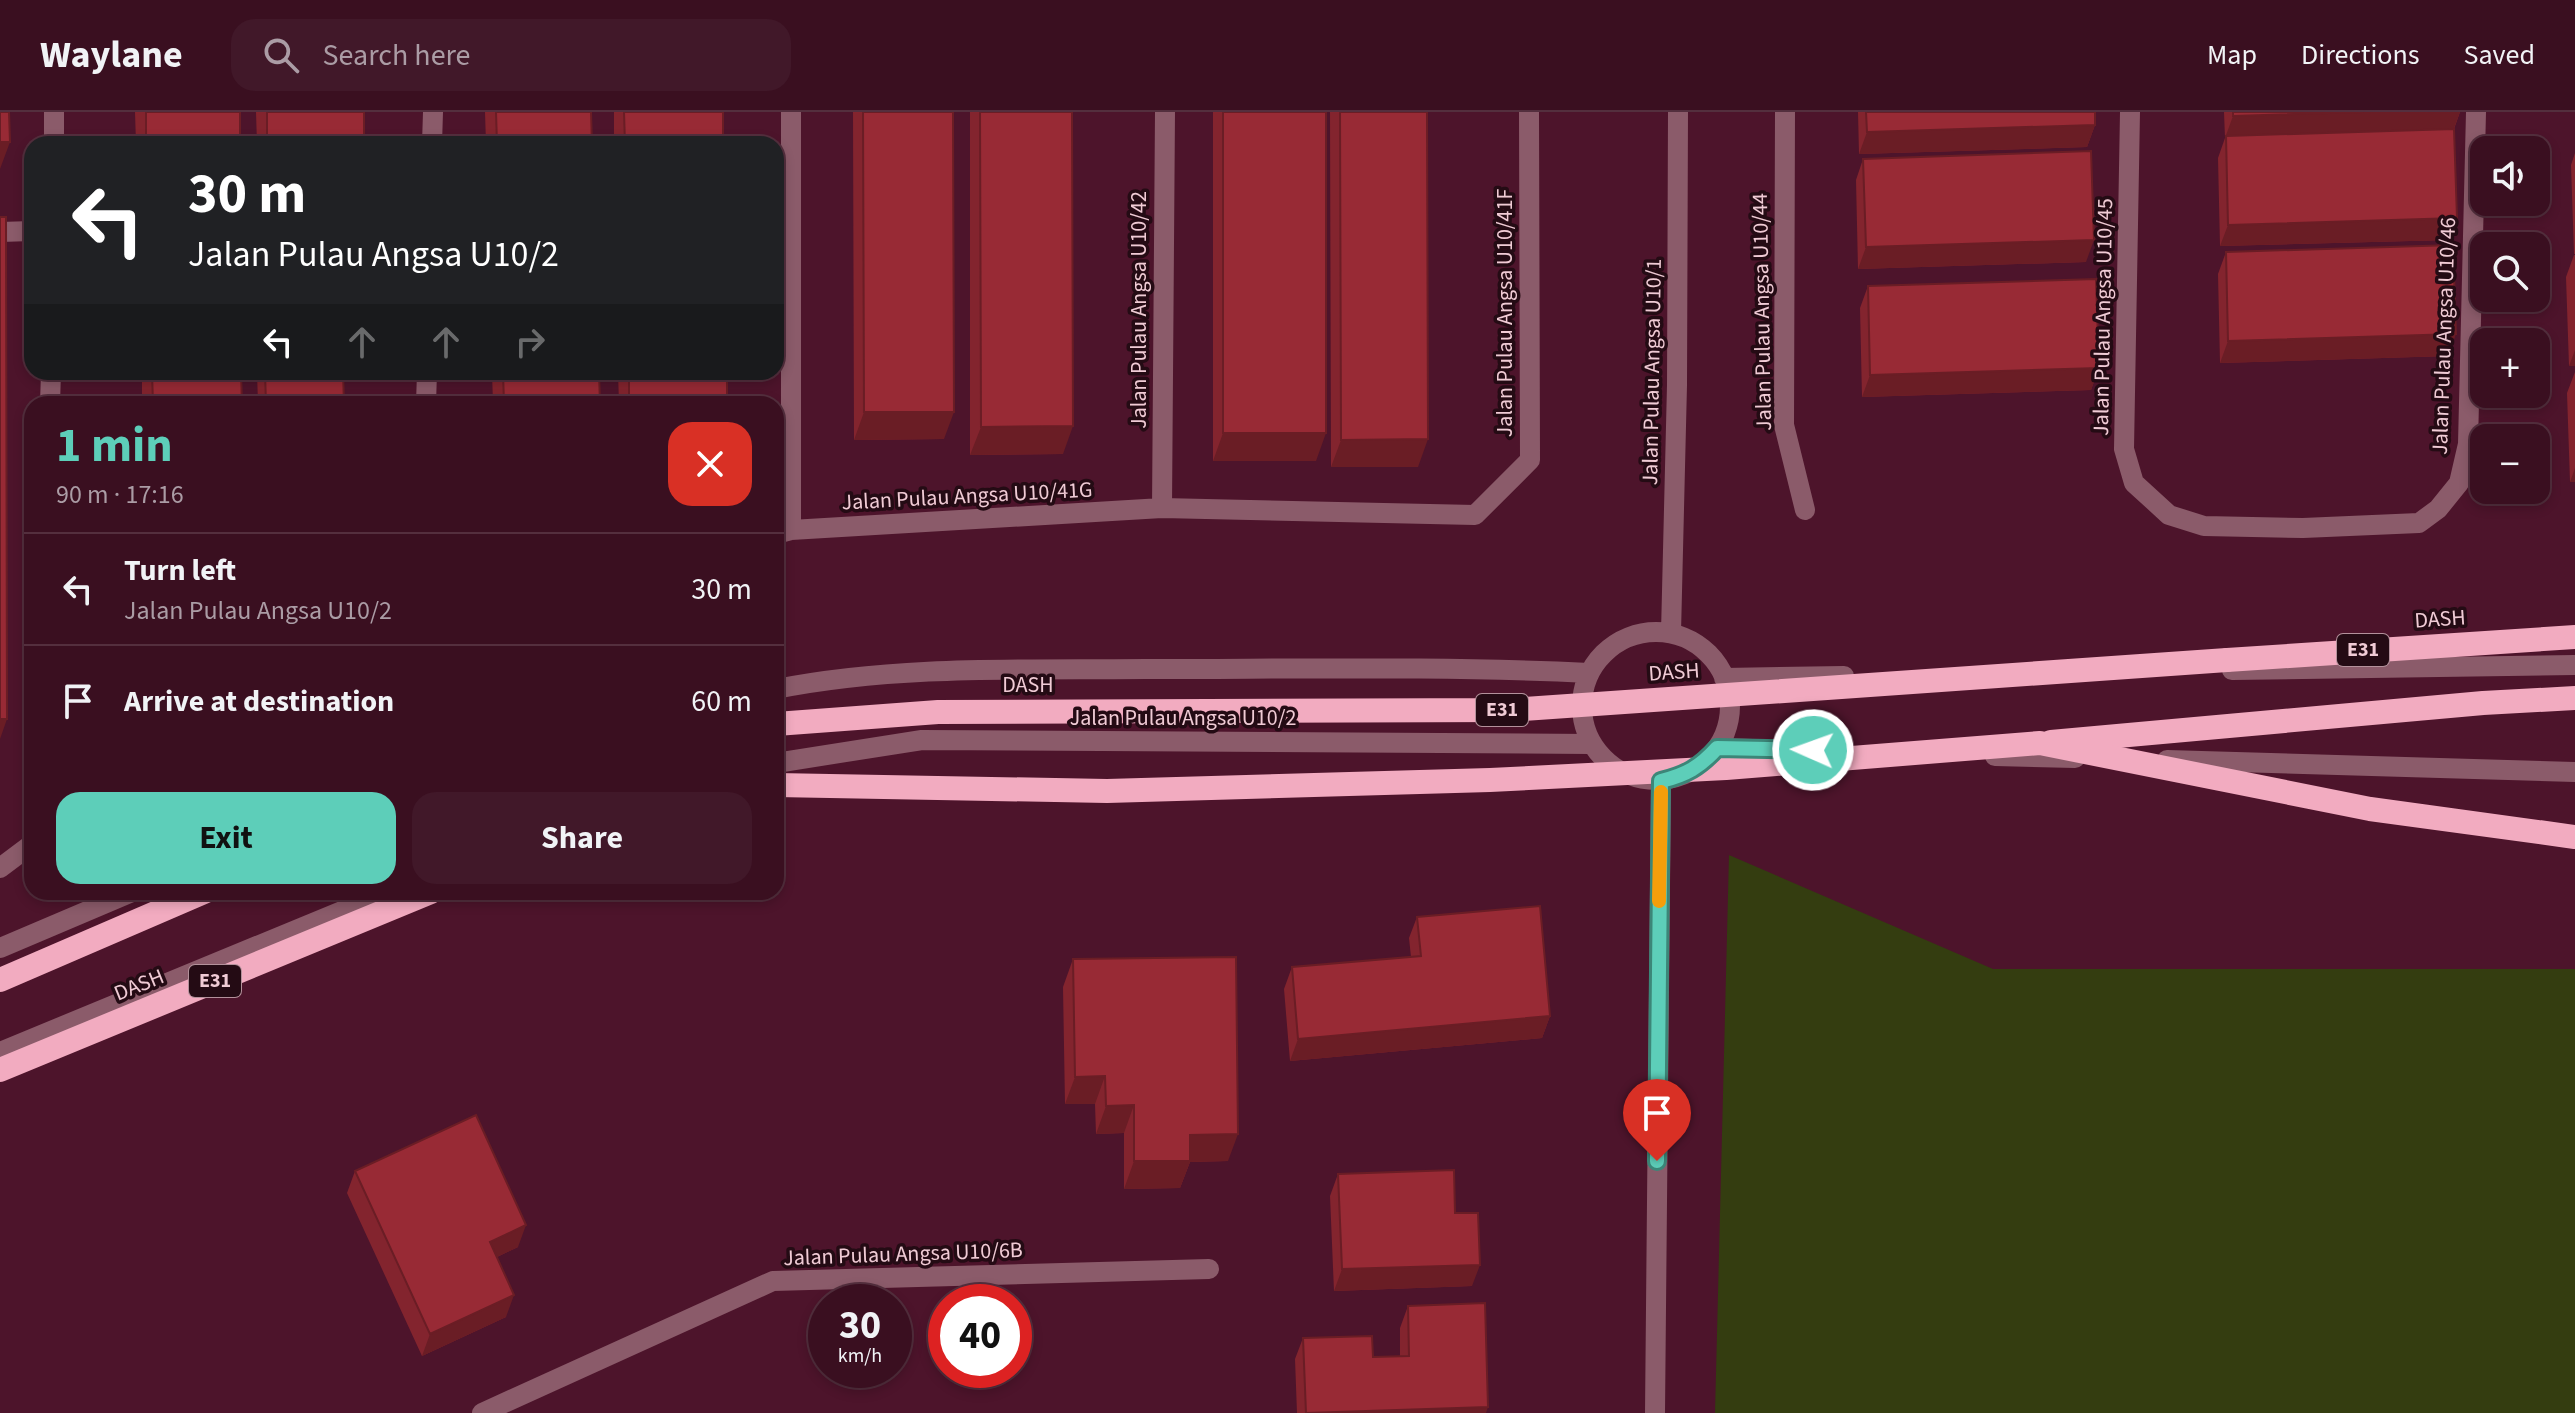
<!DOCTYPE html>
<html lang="en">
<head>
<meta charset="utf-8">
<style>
  :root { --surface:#3a0f20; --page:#411829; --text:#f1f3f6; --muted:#ab9ca5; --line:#542f3e; --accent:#5dceb9 }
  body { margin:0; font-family:"Source Sans 3",sans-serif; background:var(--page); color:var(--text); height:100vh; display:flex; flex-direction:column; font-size:30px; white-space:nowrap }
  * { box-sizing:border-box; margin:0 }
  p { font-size:26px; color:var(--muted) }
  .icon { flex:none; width:44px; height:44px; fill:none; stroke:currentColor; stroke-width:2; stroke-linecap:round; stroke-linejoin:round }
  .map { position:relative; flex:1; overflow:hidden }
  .details { position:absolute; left:24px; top:284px; width:760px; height:504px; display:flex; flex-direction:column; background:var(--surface); border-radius:24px; box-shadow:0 4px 12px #0003,0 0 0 2px var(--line) }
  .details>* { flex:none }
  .hud { position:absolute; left:24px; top:24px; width:760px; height:244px; border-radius:24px; box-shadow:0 4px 12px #0003,0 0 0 2px var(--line); background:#202124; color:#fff; overflow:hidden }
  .buttons { position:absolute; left:2470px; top:24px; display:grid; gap:16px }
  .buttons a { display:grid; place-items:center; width:80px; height:80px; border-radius:16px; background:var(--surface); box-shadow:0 4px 12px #0003,0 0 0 2px var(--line); font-size:40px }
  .speed { position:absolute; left:808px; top:1172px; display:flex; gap:16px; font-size:40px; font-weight:700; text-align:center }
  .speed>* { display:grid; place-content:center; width:104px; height:104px; border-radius:50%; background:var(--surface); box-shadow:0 4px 12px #0003,0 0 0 2px var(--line); line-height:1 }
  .speed small { font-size:20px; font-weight:400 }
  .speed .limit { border:12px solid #d22; background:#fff; color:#111 }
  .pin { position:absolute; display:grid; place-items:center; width:68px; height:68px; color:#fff; margin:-82px -34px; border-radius:50% 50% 50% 0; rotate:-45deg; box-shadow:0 0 8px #0007 }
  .pin .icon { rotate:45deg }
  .me { position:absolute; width:88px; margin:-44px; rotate:272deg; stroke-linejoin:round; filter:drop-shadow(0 0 6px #0008) }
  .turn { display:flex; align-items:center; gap:28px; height:168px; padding:0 32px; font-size:36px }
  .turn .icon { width:104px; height:104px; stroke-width:2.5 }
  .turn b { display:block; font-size:56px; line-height:68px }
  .lanes { display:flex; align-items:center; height:76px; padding:0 32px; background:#0003; justify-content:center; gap:40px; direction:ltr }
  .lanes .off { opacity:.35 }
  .round { display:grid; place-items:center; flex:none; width:84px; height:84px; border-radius:24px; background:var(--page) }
  .overview { display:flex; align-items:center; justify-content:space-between; height:136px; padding:0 32px }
  h1 { font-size:48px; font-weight:700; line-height:60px; color:var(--accent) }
  .button { display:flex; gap:16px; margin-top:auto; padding:16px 32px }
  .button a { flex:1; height:92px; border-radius:24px; background:var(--accent); color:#111; font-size:32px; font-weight:700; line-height:92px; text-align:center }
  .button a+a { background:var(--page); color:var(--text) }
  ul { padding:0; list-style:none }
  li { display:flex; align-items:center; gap:24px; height:112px; padding:0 32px; border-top:2px solid var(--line) }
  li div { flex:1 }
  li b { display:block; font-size:30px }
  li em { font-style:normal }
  header { display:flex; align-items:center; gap:48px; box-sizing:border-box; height:112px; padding:0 40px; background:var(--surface); border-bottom:2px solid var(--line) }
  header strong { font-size:38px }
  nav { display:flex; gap:44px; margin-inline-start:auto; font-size:28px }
  .search { width:560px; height:72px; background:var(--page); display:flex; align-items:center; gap:20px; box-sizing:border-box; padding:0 28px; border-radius:24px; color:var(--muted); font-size:30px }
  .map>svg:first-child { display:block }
</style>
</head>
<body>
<header>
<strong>Waylane</strong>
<div class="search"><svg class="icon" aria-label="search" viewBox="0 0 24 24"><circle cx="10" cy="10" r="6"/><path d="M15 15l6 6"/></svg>Search here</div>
<nav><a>Map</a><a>Directions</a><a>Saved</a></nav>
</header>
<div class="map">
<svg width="2575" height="1301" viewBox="0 0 2575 1301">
  <rect width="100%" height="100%" fill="#4d142b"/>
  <path fill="#343d10" d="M 1729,743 L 1993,857 L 2575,857 L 2575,1301 L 1715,1301 Z"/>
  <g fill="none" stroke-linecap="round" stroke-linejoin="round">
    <path stroke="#8b5b6a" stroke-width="20" d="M 791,0 L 791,418
      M 1785,0 L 1784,313 L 1805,398
      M 2130,0 L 2124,337 L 2134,371 L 2169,403 L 2204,414 L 2303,416 L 2419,411 L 2438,397 L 2459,371 L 2468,332 L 2476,0
      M 54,32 L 54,0
      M 432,32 L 433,0
      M 0,120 L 32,119
      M 50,292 L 51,260
      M 426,292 L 427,260
      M 1162,396 L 1165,0
      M 776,422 L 791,418 L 1162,396 L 1475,403 L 1530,348 L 1529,0
      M1582 594a74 74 0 1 1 148 0a74 74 0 1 1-148 0Z
      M 1671,521 L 1677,273 L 1678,0
      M 2232,558 L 2575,553
      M 1724,566 L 1844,564
      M 776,577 C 897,553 1023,558 1146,557 C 1294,557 1442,554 1589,561
      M 1717,636 L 1827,639
      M 1995,644 L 2075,646
      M 2167,648 L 2575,660
      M 776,651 L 922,628 L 1591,632
      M 0,756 L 32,732
      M 0,836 L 132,780
      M 0,940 L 388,780
      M 482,1301 L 773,1169 L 1209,1157
      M 1655,1301 L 1661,669"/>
    <path stroke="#f2abc0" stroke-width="24" d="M 2227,548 L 2575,525
      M 2051,630 L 2483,591 L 2575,586
      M 0,868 L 204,780
      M 0,958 L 431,780"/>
    <path stroke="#f2abc0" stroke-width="24" d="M 776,612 L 938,600 L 1511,598 L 2227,548
      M 776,673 L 1107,679 L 1490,668 L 1726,656 L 2040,631 L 2370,697 L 2575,725"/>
  </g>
  <path fill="#83242e" d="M 135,0 L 240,0 L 240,32 L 136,32 Z
    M 256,0 L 364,0 L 364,32 L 257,32 Z
    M 485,0 L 591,0 L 592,32 L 486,32 Z
    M 614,0 L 723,0 L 723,32 L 614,32 Z
    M 853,0 L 953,0 L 944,327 L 854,328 Z
    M 970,0 L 1072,0 L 1063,342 L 970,343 Z
    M 1213,0 L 1326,0 L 1316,349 L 1213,349 Z
    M 1330,0 L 1427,0 L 1418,355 L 1331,355 Z
    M 1858,0 L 2095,0 L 2095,13 L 2087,35 L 1859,42 Z
    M 2224,0 L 2460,0 L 2454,17 L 2457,106 L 2449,128 L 2220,134 L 2218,46 L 2225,26 Z
    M 2575,41 L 2575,142 L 2574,142 L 2571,53 Z
    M 1863,47 L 2086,150 L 1858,157 L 1856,68 Z
    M 2226,140 L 2448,244 L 2220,251 L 2218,162 Z
    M 2574,143 L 2575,143 L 2575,254 L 2569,254 L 2566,165 Z
    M 1868,174 L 2099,256 L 2091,278 L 1862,285 L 1860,196 Z
    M 142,260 L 241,260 L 242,292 L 142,292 Z
    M 257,260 L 343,260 L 344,292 L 258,292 Z
    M 492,260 L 599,260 L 600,292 L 493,292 Z
    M 618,260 L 727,260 L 727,292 L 619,292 Z
    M 2575,260 L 2575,370 L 2570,370 L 2567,281 Z
    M 1417,805 L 1550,904 L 1542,926 L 1290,949 L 1284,877 L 1292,855 L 1411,845 L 1409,826 Z
    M 1073,847 L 1228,1049 L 1190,1050 L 1180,1076 L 1124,1077 L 1124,1021 L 1096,1022 L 1095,992 L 1065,992 L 1063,875 Z
    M 355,1059 L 518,1135 L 497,1145 L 506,1205 L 422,1244 L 347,1081 Z
    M 1338,1062 L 1455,1101 L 1472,1174 L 1334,1179 L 1330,1084 Z
    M 1408,1194 L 1486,1301 L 1297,1301 L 1295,1247 L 1303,1226 L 1373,1245 L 1400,1244 L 1400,1216 Z"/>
  <path fill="#6a1d25" d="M 2363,0 L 2460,0 L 2453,19 L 2225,26 L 2233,4 Z
    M 2095,13 L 2087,35 L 1859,42 L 1867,20 Z
    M 0,30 L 10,30 L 0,57 Z
    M 2457,106 L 2449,128 L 2220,134 L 2228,113 Z
    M 2094,128 L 2086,150 L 1858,157 L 1866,135 Z
    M 2456,222 L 2448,244 L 2220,251 L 2228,229 Z
    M 2575,238 L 2575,254 L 2569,254 Z
    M 2099,256 L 2091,278 L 1862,285 L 1870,263 Z
    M 864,300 L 954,300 L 944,327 L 854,328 Z
    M 1073,314 L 1063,342 L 970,343 L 981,315 Z
    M 1223,321 L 1326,321 L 1316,349 L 1213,349 Z
    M 1428,327 L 1418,355 L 1331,355 L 1341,328 Z
    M 2575,356 L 2575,370 L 2570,370 Z
    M 0,607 L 7,607 L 0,627 Z
    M 1550,904 L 1542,926 L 1290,949 L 1298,927 Z
    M 1105,964 L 1095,992 L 1065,992 L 1075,965 Z
    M 1134,993 L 1124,1021 L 1096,1022 L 1106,994 Z
    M 1238,1022 L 1228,1049 L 1190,1050 L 1180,1076 L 1124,1077 L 1134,1049 L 1190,1023 Z
    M 526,1113 L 518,1135 L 482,1152 L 490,1130 Z
    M 1480,1153 L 1472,1174 L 1334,1179 L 1342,1157 Z
    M 514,1183 L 506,1205 L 422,1244 L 430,1222 Z
    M 1488,1295 L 1486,1301 L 1317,1301 Z"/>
  <path fill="#982a35" stroke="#6a1d25" stroke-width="2" d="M 0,0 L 9,0 L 10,30 L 0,30 Z
    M 146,0 L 240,0 L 240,32 L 146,32 Z
    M 267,0 L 364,0 L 364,32 L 267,32 Z
    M 496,0 L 591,0 L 592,32 L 497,32 Z
    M 624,0 L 723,0 L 723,32 L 625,32 Z
    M 863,0 L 953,0 L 954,300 L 864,300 Z
    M 980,0 L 1072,0 L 1073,314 L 981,315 Z
    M 1223,0 L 1326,0 L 1326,321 L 1223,321 Z
    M 1340,0 L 1427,0 L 1428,327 L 1341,328 Z
    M 1866,0 L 2095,0 L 2095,13 L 1867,20 Z
    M 2233,0 L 2363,0 L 2233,4 Z
    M 2454,17 L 2457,106 L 2228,113 L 2226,24 Z
    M 2091,39 L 2094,128 L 1866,135 L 1863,47 Z
    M 0,105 L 6,105 L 7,607 L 0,607 Z
    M 2453,133 L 2456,222 L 2228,229 L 2226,140 Z
    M 2096,167 L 2099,256 L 1870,263 L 1868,174 Z
    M 152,260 L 241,260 L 242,292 L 153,292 Z
    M 265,260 L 343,260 L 344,292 L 266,292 Z
    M 503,260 L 599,260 L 600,292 L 504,292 Z
    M 629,260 L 727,260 L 727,292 L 629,292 Z
    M 1540,794 L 1550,904 L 1298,927 L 1292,855 L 1421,844 L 1417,805 Z
    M 1236,845 L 1238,1022 L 1190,1023 L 1190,1049 L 1134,1049 L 1134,993 L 1106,994 L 1105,964 L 1075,965 L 1073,847 Z
    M 476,1003 L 526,1113 L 490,1130 L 514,1183 L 430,1222 L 355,1059 Z
    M 1454,1058 L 1455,1101 L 1478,1101 L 1480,1153 L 1342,1157 L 1338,1062 Z
    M 1485,1191 L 1488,1295 L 1306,1301 L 1303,1226 L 1372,1224 L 1373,1245 L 1409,1244 L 1408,1194 Z"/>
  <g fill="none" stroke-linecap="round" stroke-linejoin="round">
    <g stroke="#3c8678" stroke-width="20">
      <path id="route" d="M 1657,1049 L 1661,669 C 1686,663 1700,655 1717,636 L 1813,638"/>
    </g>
    <use href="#route" stroke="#5dceb9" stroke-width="14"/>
    <path stroke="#f59e0b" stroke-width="14" d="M 1659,789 L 1661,680"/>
  </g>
  <g text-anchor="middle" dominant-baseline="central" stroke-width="7" stroke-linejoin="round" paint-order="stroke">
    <g fill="#240b14" stroke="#b3919b" stroke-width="2">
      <rect x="2337" y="522" width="52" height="32" rx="6"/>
      <rect x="1476" y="582" width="52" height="32" rx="6"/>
      <rect x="189" y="853" width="52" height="32" rx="6"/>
    </g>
    <g font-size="20" font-weight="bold" fill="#f0cbd5">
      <text x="2363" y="538">E31</text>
      <text x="1502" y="598">E31</text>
      <text x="215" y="869">E31</text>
    </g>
    <g font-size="22" fill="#f0cbd5" stroke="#240b14">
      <text transform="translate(1139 198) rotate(-90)">Jalan Pulau Angsa U10/42</text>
      <text transform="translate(1762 200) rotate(-91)">Jalan Pulau Angsa U10/44</text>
      <text transform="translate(1505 201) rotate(-90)">Jalan Pulau Angsa U10/41F</text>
      <text transform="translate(2103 205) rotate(-89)">Jalan Pulau Angsa U10/45</text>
      <text transform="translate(2444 224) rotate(-88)">Jalan Pulau Angsa U10/46</text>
      <text transform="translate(1652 260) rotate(-89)">Jalan Pulau Angsa U10/1</text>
      <text transform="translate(967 384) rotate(-3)">Jalan Pulau Angsa U10/41G</text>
      <text transform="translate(2440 507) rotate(-4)">DASH</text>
      <text transform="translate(1674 560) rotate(-4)">DASH</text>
      <text x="1028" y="573">DASH</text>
      <text x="1183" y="606">Jalan Pulau Angsa U10/2</text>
      <text transform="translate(139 873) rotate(-22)">DASH</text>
      <text transform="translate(903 1142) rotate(-2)">Jalan Pulau Angsa U10/6B</text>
    </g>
  </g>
</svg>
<div class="buttons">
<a><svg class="icon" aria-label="sound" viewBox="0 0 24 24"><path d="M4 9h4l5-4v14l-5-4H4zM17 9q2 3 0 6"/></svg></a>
<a><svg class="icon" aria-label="search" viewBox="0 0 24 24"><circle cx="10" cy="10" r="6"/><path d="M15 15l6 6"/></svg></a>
<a>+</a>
<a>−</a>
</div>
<div class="speed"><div>30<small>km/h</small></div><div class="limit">40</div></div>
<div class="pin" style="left:1657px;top:1049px;background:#d93025"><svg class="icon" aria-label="arrive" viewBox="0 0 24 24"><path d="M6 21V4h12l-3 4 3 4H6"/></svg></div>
<svg class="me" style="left:1813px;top:638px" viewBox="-20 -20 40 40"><circle r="17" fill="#5dceb9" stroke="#fff" stroke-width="3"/><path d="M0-11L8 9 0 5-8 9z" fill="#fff"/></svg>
<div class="hud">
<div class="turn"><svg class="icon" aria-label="left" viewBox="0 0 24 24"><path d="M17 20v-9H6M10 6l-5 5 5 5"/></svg><div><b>30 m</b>Jalan Pulau Angsa U10/2</div></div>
<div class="lanes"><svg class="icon" aria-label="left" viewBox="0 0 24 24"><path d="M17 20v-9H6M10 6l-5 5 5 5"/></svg><svg class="icon off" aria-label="ahead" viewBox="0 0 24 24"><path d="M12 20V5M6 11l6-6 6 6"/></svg><svg class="icon off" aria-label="ahead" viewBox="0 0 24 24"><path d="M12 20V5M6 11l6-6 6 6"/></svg><svg class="icon off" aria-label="right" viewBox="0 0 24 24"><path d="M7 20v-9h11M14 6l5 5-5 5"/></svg></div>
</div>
<section class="details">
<div class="overview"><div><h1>1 min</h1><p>90 m · 17:16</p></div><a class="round" style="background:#d93025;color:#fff"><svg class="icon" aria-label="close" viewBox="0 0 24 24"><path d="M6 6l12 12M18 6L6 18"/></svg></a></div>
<ul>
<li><svg class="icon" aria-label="left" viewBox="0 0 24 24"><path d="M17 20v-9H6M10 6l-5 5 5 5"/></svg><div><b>Turn left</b><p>Jalan Pulau Angsa U10/2</p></div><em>30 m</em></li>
<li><svg class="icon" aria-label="arrive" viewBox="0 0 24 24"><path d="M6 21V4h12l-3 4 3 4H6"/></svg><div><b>Arrive at destination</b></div><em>60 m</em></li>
</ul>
<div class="button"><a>Exit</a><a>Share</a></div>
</section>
</div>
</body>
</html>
